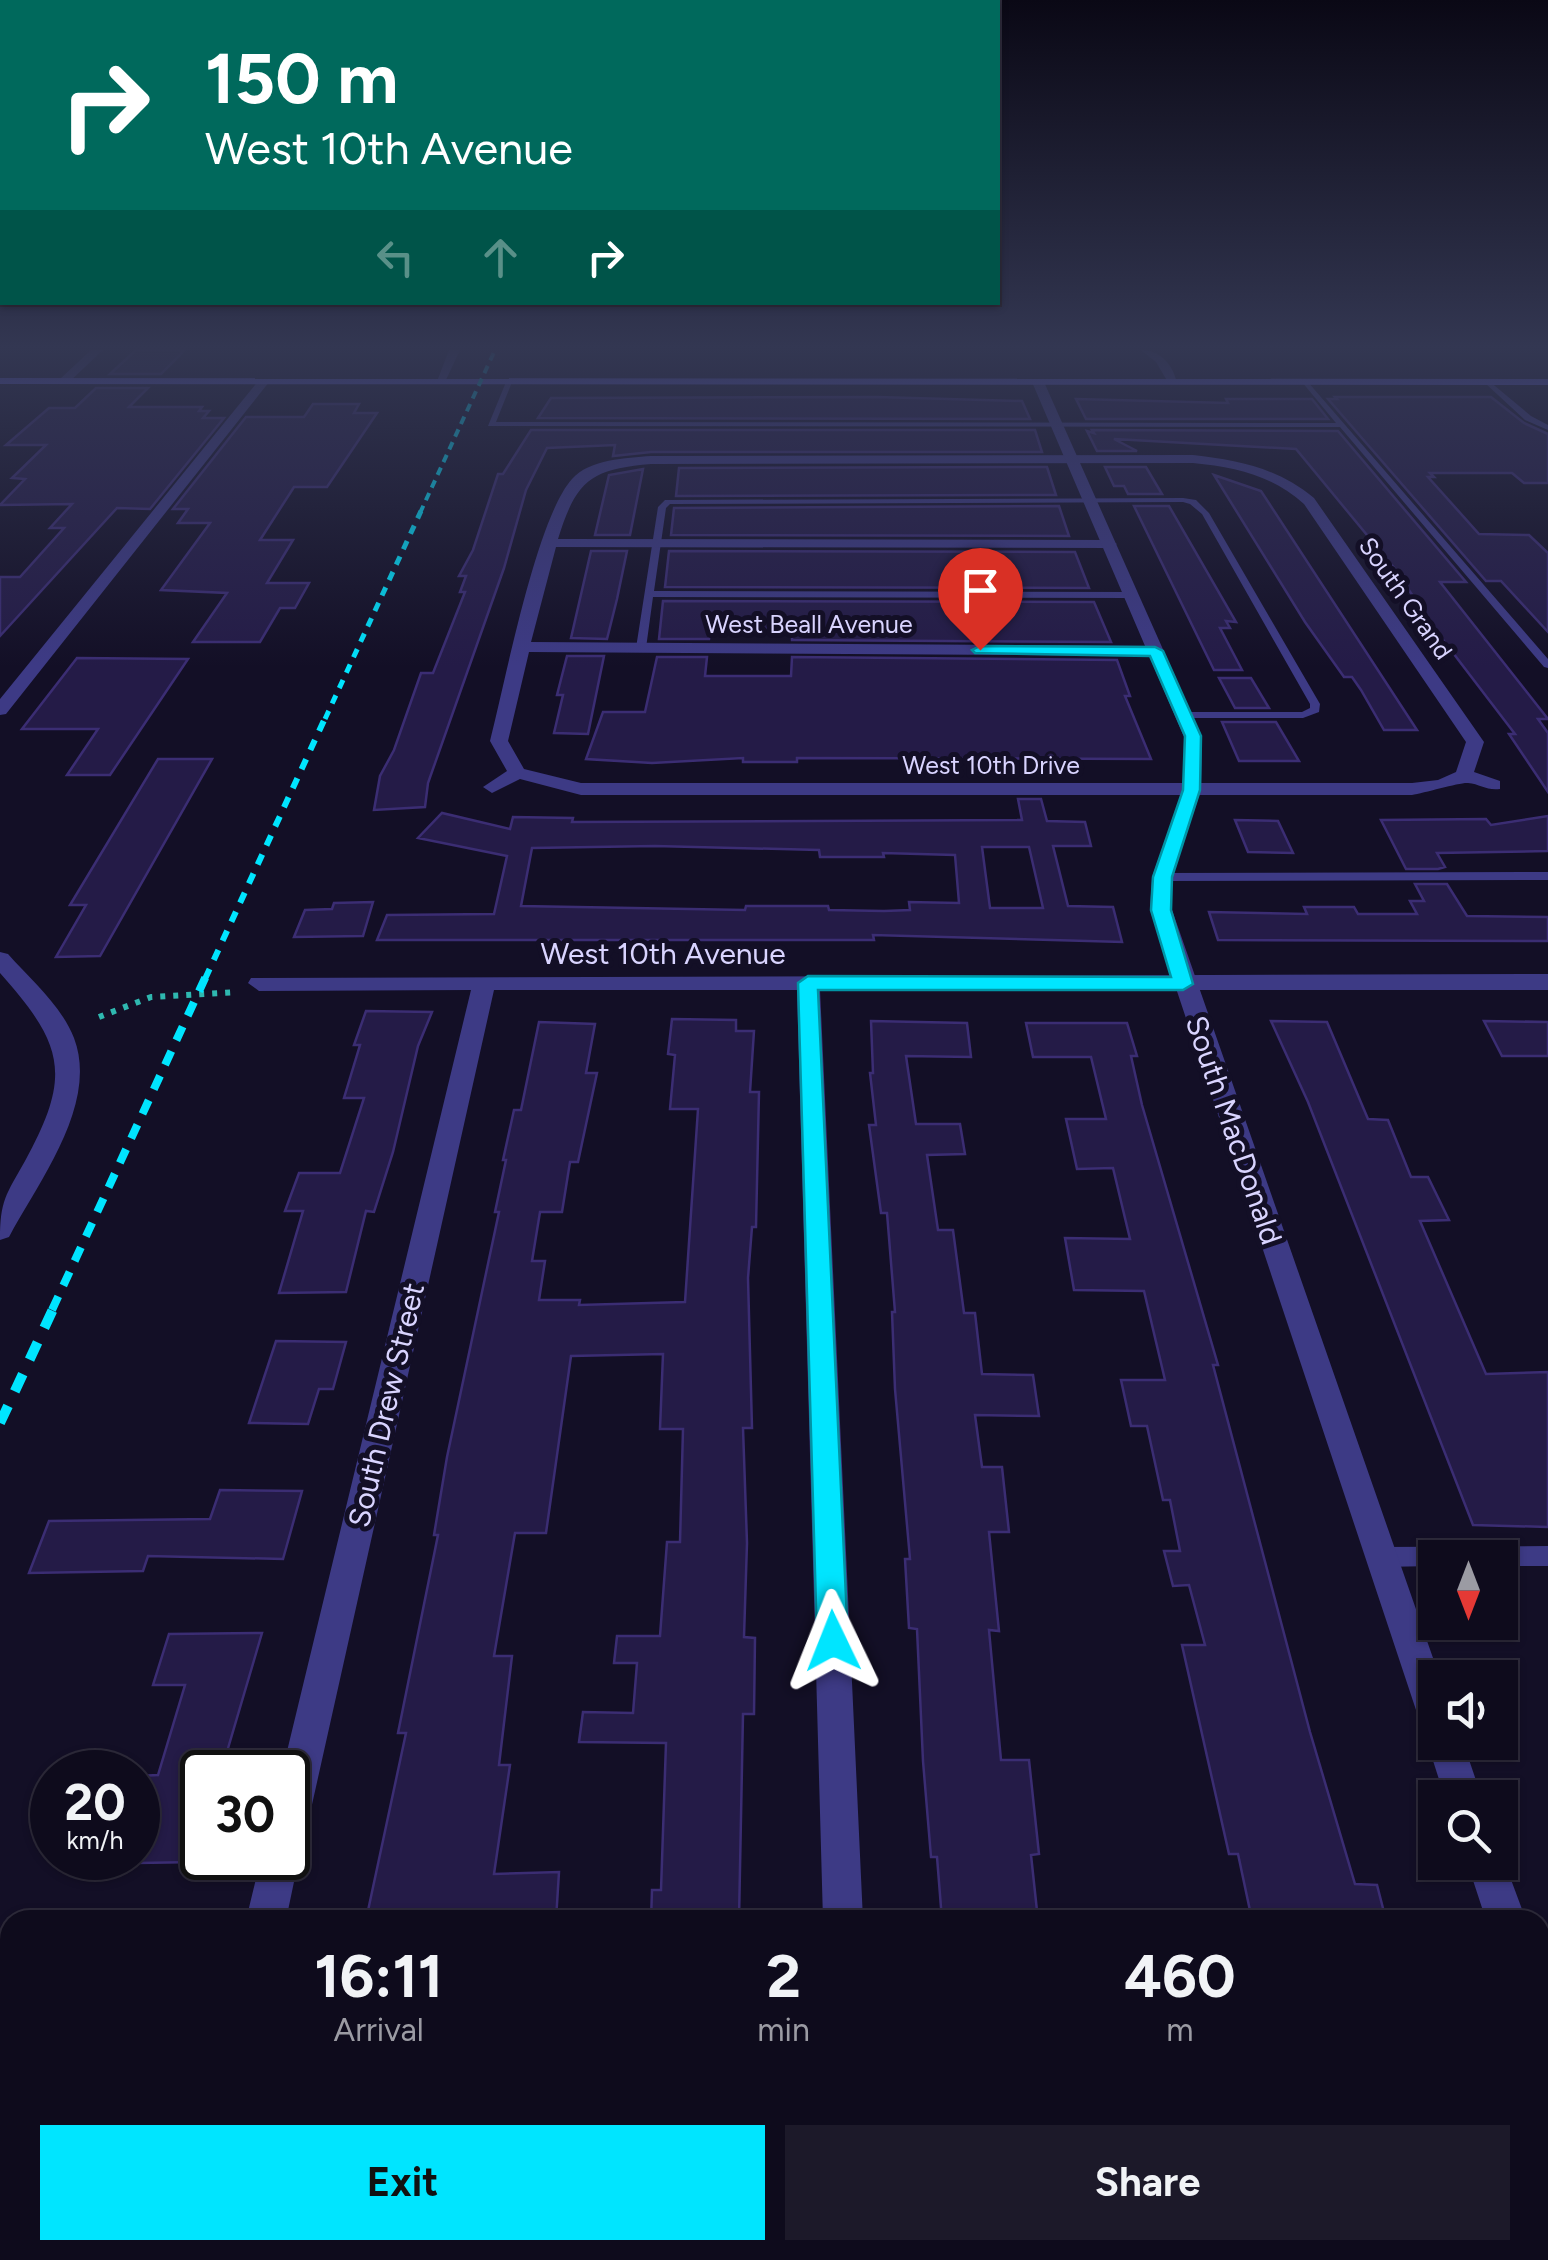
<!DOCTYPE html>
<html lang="en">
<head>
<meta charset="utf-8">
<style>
  :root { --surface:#0e0b1c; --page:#1c1929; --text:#f1f3f6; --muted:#9b9ba3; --line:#2e2b3b; --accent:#00e5ff }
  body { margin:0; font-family:Figtree,sans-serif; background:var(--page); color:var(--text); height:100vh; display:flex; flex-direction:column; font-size:38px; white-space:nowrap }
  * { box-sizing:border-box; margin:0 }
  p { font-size:32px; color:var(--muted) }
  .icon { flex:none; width:55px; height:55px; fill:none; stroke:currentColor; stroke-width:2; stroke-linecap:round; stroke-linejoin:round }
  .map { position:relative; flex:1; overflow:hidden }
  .drawer { position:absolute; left:0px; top:1910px; width:1550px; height:350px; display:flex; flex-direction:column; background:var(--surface); border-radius:30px 30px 0 0; box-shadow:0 2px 8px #0004,0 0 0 2px var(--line) }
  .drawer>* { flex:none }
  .banner { position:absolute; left:0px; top:0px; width:1000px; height:305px; box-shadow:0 2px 8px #0004,0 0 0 2px var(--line); background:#00695c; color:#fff; overflow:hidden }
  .needle { width:65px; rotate:180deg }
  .tools { position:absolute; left:1418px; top:1540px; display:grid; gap:20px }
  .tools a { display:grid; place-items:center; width:100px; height:100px; border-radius:0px; background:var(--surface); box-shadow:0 2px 8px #0004,0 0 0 2px var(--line); font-size:50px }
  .speed { position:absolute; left:30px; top:1750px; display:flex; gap:20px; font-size:50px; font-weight:700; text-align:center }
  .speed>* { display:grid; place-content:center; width:130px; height:130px; border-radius:50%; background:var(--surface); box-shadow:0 2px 8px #0004,0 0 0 2px var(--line); line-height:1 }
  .speed small { font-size:25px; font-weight:400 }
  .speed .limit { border:5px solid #111; border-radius:15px; background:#fff; color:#111 }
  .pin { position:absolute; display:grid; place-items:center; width:85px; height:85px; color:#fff; margin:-102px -42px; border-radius:50% 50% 50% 0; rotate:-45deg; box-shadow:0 0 10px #0007 }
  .pin .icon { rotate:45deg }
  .me { position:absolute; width:110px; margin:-55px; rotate:358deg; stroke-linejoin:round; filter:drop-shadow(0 0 8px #0008) }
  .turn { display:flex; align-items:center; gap:35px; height:210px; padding:0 40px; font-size:45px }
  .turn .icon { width:130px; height:130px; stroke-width:2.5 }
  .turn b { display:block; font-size:70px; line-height:85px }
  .lanes { display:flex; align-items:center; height:95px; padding:0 40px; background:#0003; justify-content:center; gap:50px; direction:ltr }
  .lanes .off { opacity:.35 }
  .eta { display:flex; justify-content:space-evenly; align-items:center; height:170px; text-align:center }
  .eta b { font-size:60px; font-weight:700; line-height:70px }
  .action { display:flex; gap:20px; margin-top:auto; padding:20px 40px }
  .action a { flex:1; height:115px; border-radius:0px; background:var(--accent); color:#111; font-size:40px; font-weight:700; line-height:115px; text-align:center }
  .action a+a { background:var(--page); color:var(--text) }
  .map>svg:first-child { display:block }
</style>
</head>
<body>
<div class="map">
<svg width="1548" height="2260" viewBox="0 0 1548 2260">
  <rect width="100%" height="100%" fill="#130f26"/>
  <path fill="#241b47" stroke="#3b2d73" stroke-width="2.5" fill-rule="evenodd" d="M 136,350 L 185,350 L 161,374 L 110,374 Z
    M 96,388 L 148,388 L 129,407 L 202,407 L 199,411 L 209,411 L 203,418 L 224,418 L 150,509 L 117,508 L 0,636 L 0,577 L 20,577 L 64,528 L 50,528 L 72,504 L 0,505 L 25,479 L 12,478 L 46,445 L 6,445 L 49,408 L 75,408 Z
    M 878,397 L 1022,401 L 1030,419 L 538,418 L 551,398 Z
    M 1335,397 L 1491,397 L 1524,423 L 1548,434 L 1548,483 L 1524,483 L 1512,473 L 1430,473 L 1434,477 L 1428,477 L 1479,534 L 1529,535 L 1548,553 L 1548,632 L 1501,581 L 1486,581 L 1328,399 L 1337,399 Z
    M 1076,399 L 1228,403 L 1226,399 L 1312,399 L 1328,419 L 1086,419 Z
    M 313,404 L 359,404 L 354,413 L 377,413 L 327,487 L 294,487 L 260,540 L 293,540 L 267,583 L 309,583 L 295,608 L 280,608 L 260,642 L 193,642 L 227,593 L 161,590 L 210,523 L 178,523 L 188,509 L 173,509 L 246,417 L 304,417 Z
    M 531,430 L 1035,430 L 1042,452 L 651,452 L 613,456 L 615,445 L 547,448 L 526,490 L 504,568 L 428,783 L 425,807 L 374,810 L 380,776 L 394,750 L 421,673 L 433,673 L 465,592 L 460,592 L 466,576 L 459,576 L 473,550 L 498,474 L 503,474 Z
    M 1092,430 L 1338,431 L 1466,582 L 1440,582 L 1548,719 L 1538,719 L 1548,733 L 1548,792 L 1509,734 L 1515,734 L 1434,628 L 1395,569 L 1296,449 L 1114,439 L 1137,451 L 1097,451 L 1087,431 L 1094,433 Z
    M 1047,467 L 1056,495 L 676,496 L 679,468 Z
    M 1105,467 L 1146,467 L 1162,494 L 1128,494 L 1124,486 L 1114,486 Z
    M 643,469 L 630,535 L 595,535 L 609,475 Z
    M 1214,475 L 1261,491 L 1417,730 L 1384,730 L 1361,690 L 1352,677 L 1344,677 L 1305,622 Z
    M 1059,506 L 1069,536 L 671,535 L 674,508 Z
    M 1134,506 L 1169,506 L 1236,622 L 1226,621 L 1230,628 L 1220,628 L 1242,670 L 1214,670 Z
    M 591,551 L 627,551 L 617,599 L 607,639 L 571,638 Z
    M 669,551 L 1075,552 L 1089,588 L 665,587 Z
    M 663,601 L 1094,602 L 1111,642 L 792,640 L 792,629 L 767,628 L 710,628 L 709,639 L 659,639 Z
    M 567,656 L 604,656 L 588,734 L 554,733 L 563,695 L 557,695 Z
    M 657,657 L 707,657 L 705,676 L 791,676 L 792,657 L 1117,660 L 1130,696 L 1125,696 L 1151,759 L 797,758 L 797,762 L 743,762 L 743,758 L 652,763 L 586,759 L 603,712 L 645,712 Z
    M 77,658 L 188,659 L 110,775 L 67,775 L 98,729 L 22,729 Z
    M 1219,678 L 1251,678 L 1269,708 L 1235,708 Z
    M 1222,722 L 1276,722 L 1299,761 L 1239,761 Z
    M 158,759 L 212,759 L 100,956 L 56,957 L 86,905 L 70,905 Z
    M 1018,799 L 1041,799 L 1047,821 L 1085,822 L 1091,846 L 1053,846 L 1068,906 L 1113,907 L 1122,942 L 873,935 L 874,940 L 377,940 L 387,915 L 494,914 L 507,856 L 418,838 L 442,813 L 510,829 L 513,817 L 573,818 L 572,822 L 1022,820 ZM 655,846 L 819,850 L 820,857 L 884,857 L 883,853 L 955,855 L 959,903 L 909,902 L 910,910 L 884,911 L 829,910 L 828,906 L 746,906 L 745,910 L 521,906 L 532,848 ZM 982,847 L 1029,847 L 1043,908 L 990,908 Z
    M 1548,816 L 1548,851 L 1437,853 L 1445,867 L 1438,869 L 1406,869 L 1381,820 L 1486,819 L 1491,825 Z
    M 1235,820 L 1278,821 L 1293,853 L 1248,852 Z
    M 1415,884 L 1447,884 L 1467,916 L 1548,917 L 1548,941 L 1218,940 L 1209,912 L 1307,914 L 1304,907 L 1354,907 L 1358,914 L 1417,914 L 1410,901 L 1424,901 Z
    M 373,902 L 363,936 L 294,937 L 305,910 L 332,909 L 334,903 Z
    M 366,1011 L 432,1012 L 418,1046 L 393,1152 L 374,1212 L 366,1211 L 346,1292 L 279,1293 L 303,1211 L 285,1211 L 299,1173 L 340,1173 L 364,1098 L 344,1098 L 360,1045 L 354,1045 Z
    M 672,1019 L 736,1020 L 736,1031 L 754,1031 L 750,1092 L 759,1092 L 756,1227 L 752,1227 L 748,1278 L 752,1428 L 743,1428 L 747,1543 L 744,1637 L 755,1638 L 754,1714 L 743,1714 L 739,1920 L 651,1920 L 652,1890 L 661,1890 L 666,1743 L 579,1742 L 583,1712 L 633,1713 L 637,1663 L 614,1663 L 617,1636 L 660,1636 L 667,1542 L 680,1542 L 683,1429 L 660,1429 L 663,1354 L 571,1356 L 546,1533 L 515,1533 L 494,1656 L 512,1656 L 499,1765 L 510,1765 L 494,1874 L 559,1872 L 556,1920 L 366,1920 L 406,1733 L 398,1733 L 438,1535 L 434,1535 L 447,1457 L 499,1212 L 495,1212 L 506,1160 L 503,1160 L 514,1110 L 521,1110 L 539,1022 L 595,1024 L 586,1073 L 597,1073 L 578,1162 L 570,1162 L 562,1212 L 540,1212 L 532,1261 L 545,1261 L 539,1300 L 580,1300 L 579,1305 L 685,1302 L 698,1109 L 670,1109 L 675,1055 L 668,1054 Z
    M 871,1021 L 967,1023 L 971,1057 L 906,1056 L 916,1124 L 960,1124 L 965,1154 L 927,1155 L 938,1230 L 953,1230 L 964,1313 L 975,1313 L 982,1374 L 1033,1375 L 1039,1416 L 975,1415 L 982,1467 L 1002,1467 L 1009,1532 L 989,1532 L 999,1631 L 989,1630 L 1001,1760 L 1029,1760 L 1039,1854 L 1031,1855 L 1038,1920 L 942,1920 L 937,1857 L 931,1857 L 923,1761 L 917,1629 L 909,1628 L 905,1559 L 910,1559 L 895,1389 L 892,1312 L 895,1312 L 887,1213 L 881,1213 L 869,1125 L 876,1125 L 870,1073 L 873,1073 Z
    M 1271,1021 L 1327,1022 L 1368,1119 L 1388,1120 L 1411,1177 L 1428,1177 L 1449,1220 L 1420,1221 L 1486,1374 L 1548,1372 L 1548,1527 L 1473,1525 L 1308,1102 Z
    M 1484,1021 L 1548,1022 L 1548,1056 L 1502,1056 Z
    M 1026,1023 L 1127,1023 L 1137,1056 L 1131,1056 L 1142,1105 L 1218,1365 L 1213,1365 L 1310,1732 L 1355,1884 L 1377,1885 L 1386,1920 L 1252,1920 L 1238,1854 L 1229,1854 L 1182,1645 L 1205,1645 L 1189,1585 L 1173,1586 L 1164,1551 L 1180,1551 L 1170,1500 L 1163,1500 L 1147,1426 L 1131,1426 L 1121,1380 L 1165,1380 L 1144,1291 L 1074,1290 L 1065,1238 L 1130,1239 L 1113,1168 L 1077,1169 L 1066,1119 L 1106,1119 L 1091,1057 L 1033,1057 Z
    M 276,1341 L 346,1342 L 333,1389 L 319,1389 L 308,1424 L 249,1423 Z
    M 220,1490 L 302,1491 L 283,1559 L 148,1556 L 143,1571 L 29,1573 L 49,1521 L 210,1519 Z
    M 262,1633 L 221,1772 L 202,1772 L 202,1841 L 197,1862 L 138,1863 L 138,1776 L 158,1775 L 185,1685 L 153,1685 L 169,1634 Z"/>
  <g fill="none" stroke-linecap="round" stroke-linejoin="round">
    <path stroke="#2fb8b0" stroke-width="6" stroke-dasharray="5 8" stroke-linecap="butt" d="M 99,1017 L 151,997 L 237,992"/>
    <path fill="#3d3a85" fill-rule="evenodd" d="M 509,380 L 512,382 L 496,422 L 1336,423 L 1302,382 L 1307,381 L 1548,659 L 1548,668 L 1544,667 L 1340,427 L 488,426 L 506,382 Z
      M 1485,381 L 1489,381 L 1531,416 L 1548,425 L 1548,430 L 1525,420 L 1485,383 Z
      M 1183,498 L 1196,500 L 1209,513 L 1320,704 L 1319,712 L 1303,718 L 1184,718 L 1179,715 L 1184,712 L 1302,712 L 1310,708 L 1310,704 L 1202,514 L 1190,504 L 1183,502 L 670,504 L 666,508 L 654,591 L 1131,592 L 1136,595 L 1131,598 L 653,597 L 646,648 L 641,651 L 636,648 L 658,507 L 665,500 Z
      M 1548,872 L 1548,880 L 1162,881 L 1156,877 L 1162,873 Z
      M 1548,1546 L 1548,1566 L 1500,1566 L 1500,1558 L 1435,1558 L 1435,1566 L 1381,1567 L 1374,1564 L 1371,1557 L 1374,1550 L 1381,1547 Z"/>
    <path fill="#3d3a85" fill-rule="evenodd" d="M 91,350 L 103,350 L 68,383 L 60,383 L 60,379 Z
      M 449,350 L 460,350 L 444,384 L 436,384 Z
      M 1141,350 C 1161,350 1174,366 1177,384 L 1169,384 L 1156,362 Z
      M 259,380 L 269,382 L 6,714 L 0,715 L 0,699 Z
      M 1193,455 C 1238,460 1278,468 1314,498 L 1484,742 L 1474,772 L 1500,781 L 1500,789 C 1487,791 1480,784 1468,783 C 1461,782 1424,793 1412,795 L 581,795 L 520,779 L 492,793 L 483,787 L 507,771 L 490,741 C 505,683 536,519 572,479 C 590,459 626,458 651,456 ZM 1193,463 C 1236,467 1271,475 1304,504 L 1466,742 L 1456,772 L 1438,780 L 1412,783 L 581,783 L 524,769 L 508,741 L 529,652 L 1155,656 L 1163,651 L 1155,646 L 531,642 L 556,547 L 1110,548 L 1117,544 L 1110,540 L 558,539 C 576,481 590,469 651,464 Z
      M 0,952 L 8,954 C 31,980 61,1005 74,1038 C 99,1104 39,1181 9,1237 L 0,1240 C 0,1200 6,1195 25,1161 C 73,1074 63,1044 0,973 Z
      M 1548,974 L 1548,990 L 820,990 L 863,1920 L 823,1920 L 797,990 L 494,990 L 307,1827 L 301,1840 L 292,1844 L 299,1858 L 286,1920 L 246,1920 L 261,1858 L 288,1858 L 288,1772 L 282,1772 L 471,990 L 259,991 L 248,983 L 251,978 Z
      M 1540,1973 L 1548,1973 L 1548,2013 L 1540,2013 Z
      M 166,2250 L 212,2250 L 210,2260 L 164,2260 Z
      M 833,2250 L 879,2250 L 879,2260 L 833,2260 Z"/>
    <path fill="#3d3a85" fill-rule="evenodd" d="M 1038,379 L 1044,382 L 1202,737 L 1201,790 L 1172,877 L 1172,910 L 1440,1678 L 1435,1678 L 1435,1742 L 1463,1742 L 1482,1798 L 1445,1798 L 1427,1742 L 1432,1730 L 1422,1726 L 1417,1713 L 1150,910 L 1152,877 L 1183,790 L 1184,737 L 1032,382 Z
      M 1500,1850 L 1526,1920 L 1486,1920 L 1467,1862 L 1500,1862 Z
      M 1540,1998 L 1548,2002 L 1548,2064 L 1540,2060 Z"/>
    <path fill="#6f6bff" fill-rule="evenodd" d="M 0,378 L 1548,379 L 1548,385 L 0,384 Z"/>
    <path stroke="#00e5ff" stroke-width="4" stroke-dasharray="8 6" stroke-linecap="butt" d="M 420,513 L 495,350"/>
    <path stroke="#00e5ff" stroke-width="5" stroke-dasharray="9 8" stroke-linecap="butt" d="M 325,719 L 421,511"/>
    <path stroke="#00e5ff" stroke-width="6" stroke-dasharray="11 10" stroke-linecap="butt" d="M 205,979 L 326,716"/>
    <path stroke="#00e5ff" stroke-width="8" stroke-dasharray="15 12" stroke-linecap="butt" d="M 52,1310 L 206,976"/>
    <path stroke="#00e5ff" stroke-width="10" stroke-dasharray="19 16" stroke-linecap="butt" d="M 0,1423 L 54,1307"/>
  </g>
  <linearGradient id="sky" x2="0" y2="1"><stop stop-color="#0a0815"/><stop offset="0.52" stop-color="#333752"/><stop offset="1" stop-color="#333752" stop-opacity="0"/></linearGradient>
  <rect width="1548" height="667" fill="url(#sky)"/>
  <path fill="#00e5ff" stroke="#0095a6" stroke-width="2.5" d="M 980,646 L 1155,647 L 1163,651 L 1201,736 L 1200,790 L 1172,877 L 1171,910 L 1193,984 L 1183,990 L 818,990 L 848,1641 L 844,1652 L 833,1657 L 822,1652 L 817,1641 L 798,983 L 808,976 L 1171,977 L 1151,910 L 1153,877 L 1183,790 L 1185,736 L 1150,656 L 975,653 L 972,650 Z"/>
  <g text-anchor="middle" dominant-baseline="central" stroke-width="10" stroke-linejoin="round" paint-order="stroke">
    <g font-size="25" fill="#d9d4ff" stroke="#130f26">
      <text transform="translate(1406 598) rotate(55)">South Grand</text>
      <text x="809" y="624">West Beall Avenue</text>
      <text x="991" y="765">West 10th Drive</text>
    </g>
    <g font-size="30" fill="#d9d4ff" stroke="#130f26">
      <text x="663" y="953">West 10th Avenue</text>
      <text transform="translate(1234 1130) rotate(71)">South MacDonald</text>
      <text transform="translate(386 1405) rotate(-77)">South Drew Street</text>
    </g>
  </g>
</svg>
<div class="tools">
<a><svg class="needle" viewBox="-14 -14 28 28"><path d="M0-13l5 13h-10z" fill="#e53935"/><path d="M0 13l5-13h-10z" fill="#9b9ba3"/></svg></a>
<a><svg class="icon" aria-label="sound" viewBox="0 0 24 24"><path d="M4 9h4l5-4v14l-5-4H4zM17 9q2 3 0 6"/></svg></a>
<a><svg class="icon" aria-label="search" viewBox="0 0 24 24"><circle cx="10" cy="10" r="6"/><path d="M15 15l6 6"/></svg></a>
</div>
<div class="speed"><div>20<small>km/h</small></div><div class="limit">30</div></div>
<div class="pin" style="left:980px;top:650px;background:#d93025"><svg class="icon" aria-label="arrive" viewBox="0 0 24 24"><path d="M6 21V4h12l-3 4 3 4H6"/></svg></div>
<svg class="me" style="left:833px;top:1641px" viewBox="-20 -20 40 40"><path d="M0-17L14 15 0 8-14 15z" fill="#00e5ff" stroke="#fff" stroke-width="4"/></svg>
<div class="banner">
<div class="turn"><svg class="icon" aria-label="right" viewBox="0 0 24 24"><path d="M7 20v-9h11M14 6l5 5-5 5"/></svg><div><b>150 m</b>West 10th Avenue</div></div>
<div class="lanes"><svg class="icon off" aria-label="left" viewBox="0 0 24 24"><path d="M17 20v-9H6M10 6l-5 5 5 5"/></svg><svg class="icon off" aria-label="ahead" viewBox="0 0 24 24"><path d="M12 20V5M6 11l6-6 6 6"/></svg><svg class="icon" aria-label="right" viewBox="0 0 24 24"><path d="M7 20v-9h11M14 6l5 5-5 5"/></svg></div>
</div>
<section class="drawer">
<div class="eta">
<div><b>16:11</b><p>Arrival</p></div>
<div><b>2</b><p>min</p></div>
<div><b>460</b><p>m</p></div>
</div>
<div class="action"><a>Exit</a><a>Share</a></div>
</section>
</div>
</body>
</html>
